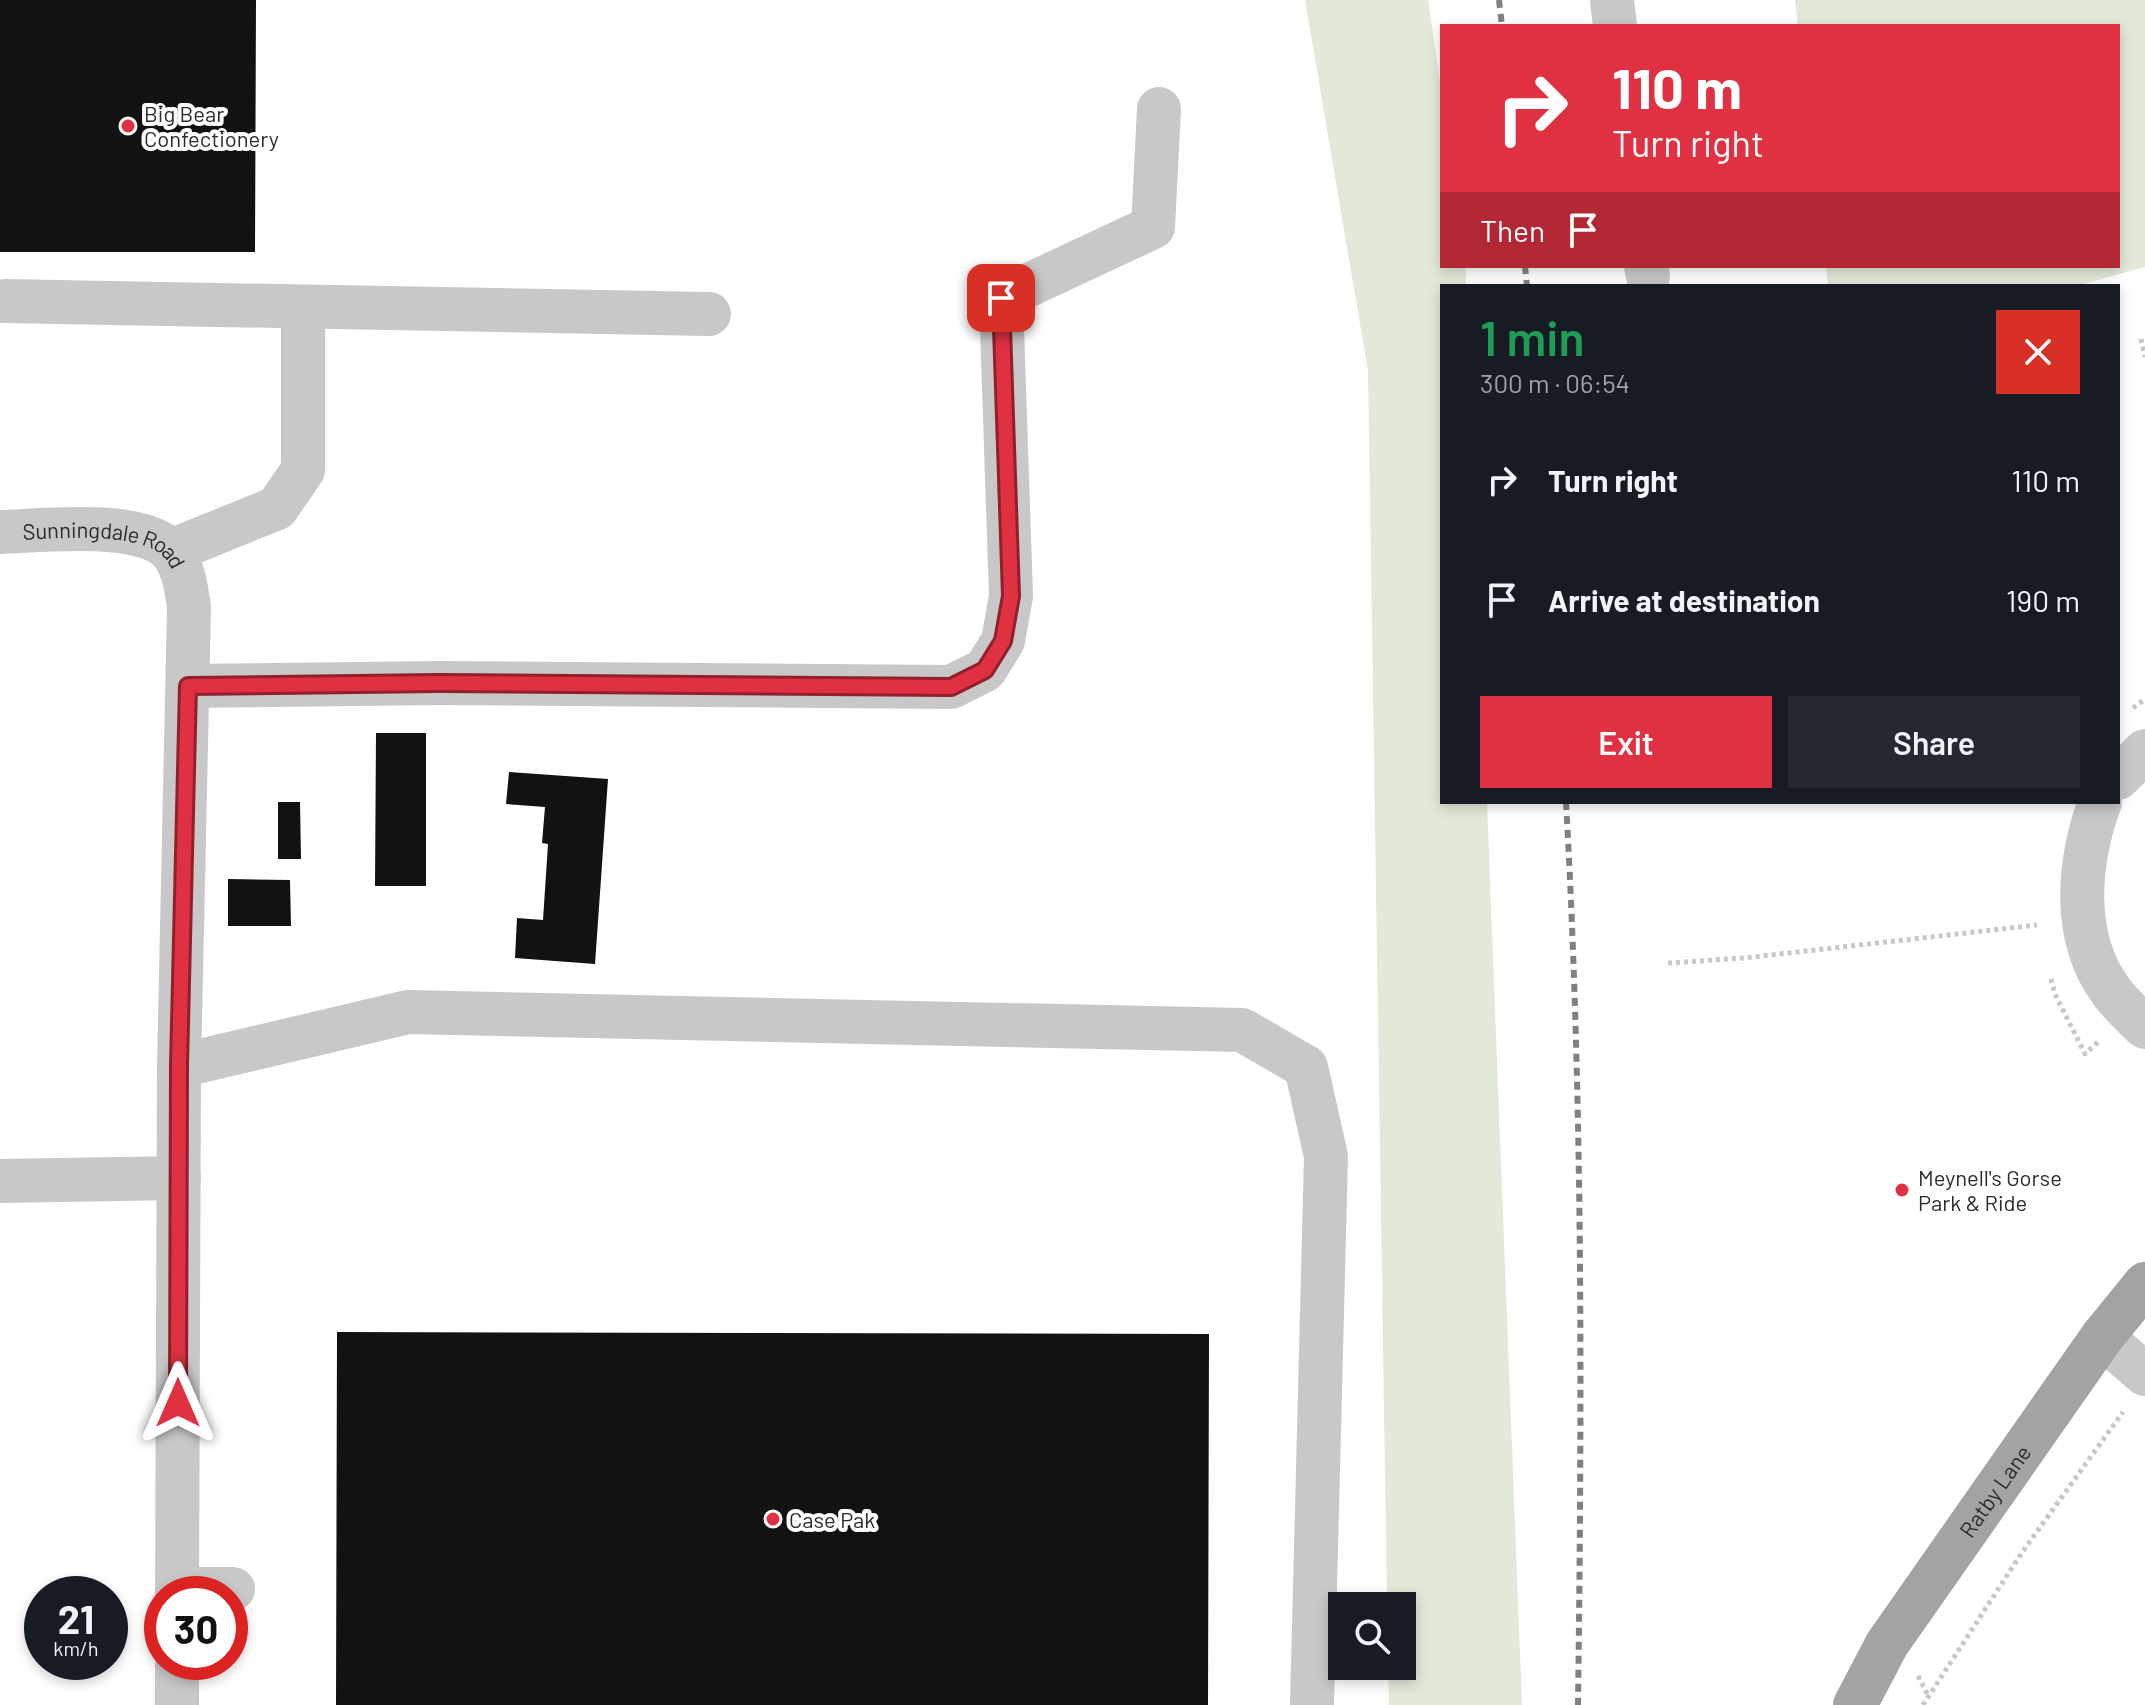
<!DOCTYPE html>
<html lang="en">
<head>
<meta charset="utf-8">
<style>
  :root { --surface:#171b24; --page:#242831; --text:#f1f3f6; --muted:#9ea1a6; --accent:#df3142 }
  body { margin:0; font-family:Barlow,sans-serif; background:var(--page); color:var(--text); height:100vh; display:flex; flex-direction:column; font-size:30px; white-space:nowrap }
  * { box-sizing:border-box; margin:0 }
  p { font-size:26px; color:var(--muted) }
  .icon { flex:none; width:44px; height:44px; fill:none; stroke:currentColor; stroke-width:2; stroke-linecap:round; stroke-linejoin:round }
  .map { position:relative; flex:1; overflow:hidden }
  .details { position:absolute; left:1440px; top:284px; width:680px; height:520px; display:flex; flex-direction:column; background:var(--surface); border-radius:0px; box-shadow:0 4px 12px #0003 }
  .details>* { flex:none }
  .top-card { position:absolute; left:1440px; top:24px; width:680px; height:244px; border-radius:0px; box-shadow:0 4px 12px #0003; background:#df3142; color:#fff; overflow:hidden }
  .buttons { position:absolute; left:1328px; top:1592px; display:grid; gap:16px }
  .buttons a { display:grid; place-items:center; width:88px; height:88px; border-radius:0px; background:var(--surface); box-shadow:0 4px 12px #0003; font-size:40px }
  .speed { position:absolute; left:24px; top:1576px; display:flex; gap:16px; font-size:40px; font-weight:700; text-align:center }
  .speed>* { display:grid; place-content:center; width:104px; height:104px; border-radius:50%; background:var(--surface); box-shadow:0 4px 12px #0003; line-height:1 }
  .speed small { font-size:20px; font-weight:400 }
  .speed .limit { border:12px solid #d22; background:#fff; color:#111 }
  .pin { position:absolute; display:grid; place-items:center; width:68px; height:68px; color:#fff; margin:-34px; border-radius:16px; box-shadow:0 4px 12px #0006 }
  .me { position:absolute; width:88px; margin:-44px; rotate:0deg; stroke-linejoin:round; filter:drop-shadow(0 0 6px #0008) }
  .turn { display:flex; align-items:center; gap:28px; height:168px; padding:0 40px; font-size:36px }
  .turn .icon { width:104px; height:104px; stroke-width:2.5 }
  .turn b { display:block; font-size:56px; line-height:68px }
  .then { display:flex; align-items:center; height:76px; padding:0 40px; background:#0003; gap:16px; font-size:30px }
  .round { display:grid; place-items:center; flex:none; width:84px; height:84px; border-radius:0px; background:var(--page) }
  .head { display:flex; align-items:center; justify-content:space-between; height:136px; padding:0 40px }
  h1 { font-size:48px; font-weight:600; line-height:60px; color:#1e9e55 }
  .cta { display:flex; gap:16px; margin-top:auto; padding:16px 40px }
  .cta a { flex:1; height:92px; border-radius:0px; background:var(--accent); color:#fff; font-size:32px; font-weight:600; line-height:92px; text-align:center }
  .cta a+a { background:var(--page); color:var(--text) }
  ul { padding:0; list-style:none }
  li { display:flex; align-items:center; gap:24px; height:120px; padding:0 40px }
  li div { flex:1 }
  li b { display:block; font-size:30px }
  li em { font-style:normal }
  .map>svg:first-child { display:block }
</style>
</head>
<body>
<div class="map">
<svg width="2145" height="1705" viewBox="0 0 2145 1705">
  <rect width="100%" height="100%" fill="#fff"/>
  <path fill="#e2e9d9" d="M 1305,0 L 1428,0 L 1442,95 L 1442,266 L 1466,266 L 1466,286 L 1442,286 L 1442,802 L 1487,802 L 1522,1705 L 1389,1705 L 1388,1666 L 1402,1666 L 1402,1606 L 1387,1606 L 1368,371 Z
    M 1795,0 L 2145,0 L 2145,267 L 2076,286 L 1828,286 L 1826,266 L 2118,266 L 2118,26 L 1798,26 Z"/>
  <path fill="#121212" d="M 0,0 L 256,0 L 255,252 L 0,252 Z
    M 376,733 L 426,733 L 426,886 L 375,886 Z
    M 509,772 L 608,779 L 595,964 L 515,958 L 517,918 L 543,920 L 548,844 L 542,843 L 545,807 L 506,804 Z
    M 278,802 L 300,802 L 301,859 L 278,859 Z
    M 228,879 L 290,880 L 291,926 L 228,926 Z
    M 337,1332 L 1209,1334 L 1208,1705 L 336,1705 Z"/>
  <g fill="none" stroke-linecap="round" stroke-linejoin="round">
    <path stroke="#c8c8c8" stroke-width="5" stroke-dasharray="4 4" stroke-linecap="butt" d="M 2141,339 L 2145,357
      M 2133,708 L 2145,699
      M 1668,963 L 1744,958 L 2037,925
      M 2051,979 L 2055,994 L 2085,1054 L 2100,1040
      M 1918,1676 L 1928,1695
      M 1923,1705 L 2021,1554 L 2123,1412"/>
    <g stroke="#c8c8c8" stroke-width="44">
      <path d="M 1612,0 L 1615,26"/>
      <path d="M 1646,266 L 1648,276"/>
      <path d="M 5,301 L 709,314"/>
      <path id="s1" d="M 0,532 C 41,531 148,518 173,554 C 184,570 186,587 189,607 L 179,1066 L 177,1594"/>
      <path d="M 171,551 L 277,508 L 303,470 L 303,307"/>
      <path d="M 188,686 L 439,683 L 951,687 L 985,670 L 1003,641 L 1011,596 L 1001,298 L 1153,227 L 1159,109"/>
      <path d="M 2118,778 L 2145,751"/>
      <path d="M 2100,802 C 2078,862 2071,937 2111,991 C 2120,1004 2134,1016 2145,1027"/>
      <path d="M 179,1066 L 408,1012 L 1242,1030 L 1306,1067 L 1326,1156 L 1312,1705"/>
      <path d="M 0,1181 L 179,1178"/>
      <path d="M 2102,1337 L 2145,1374"/>
      <path d="M 177,1589 L 233,1589"/>
      <path d="M 177,1705 L 177,1662"/>
    </g>
    <path stroke="#a3a3a3" stroke-width="44" id="s2" d="M 1855,1705 L 1887,1644 L 2102,1337 L 2145,1284"/>
    <path stroke="#808080" stroke-width="6" stroke-dasharray="8 6" stroke-linecap="butt" d="M 1499,0 L 1502,26
      M 1525,266 L 1527,286
      M 1566,802 C 1583,1103 1582,1404 1578,1705"/>
  </g>
  <g fill="none" stroke-linecap="round" stroke-linejoin="round">
    <g stroke="#91202b" stroke-width="20">
      <path id="route" d="M 178,1403 L 179,1066 L 188,686 L 439,683 L 951,687 L 985,670 L 1003,641 L 1011,596 L 1001,298"/>
    </g>
    <use href="#route" stroke="#df3142" stroke-width="14"/>
  </g>
  <g fill="#df3142" stroke="#fff" stroke-width="3">
    <circle cx="128" cy="126" r="8"/>
    <circle cx="1902" cy="1190" r="8"/>
    <circle cx="773" cy="1519" r="8"/>
  </g>
  <g text-anchor="middle" dominant-baseline="central" stroke-width="8" stroke-linejoin="round" paint-order="stroke">
    <g font-size="22" fill="#2b2b2b" stroke="#fff" text-anchor="start">
      <text x="144" y="113">Big Bear<tspan x="144" dy="25">Confectionery</tspan></text>
      <text x="1918" y="1177">Meynell's Gorse<tspan x="1918" dy="25">Park &amp; Ride</tspan></text>
      <text x="789" y="1519">Case Pak</text>
    </g>
    <g font-size="22" fill="#2b2b2b" stroke="#fff">
      <text stroke="none"><textPath href="#s1" startOffset="108">Sunningdale Road</textPath></text>
      <text stroke="none"><textPath href="#s2" startOffset="256">Ratby Lane</textPath></text>
    </g>
  </g>
</svg>
<div class="buttons">
<a><svg class="icon" aria-label="search" viewBox="0 0 24 24"><circle cx="10" cy="10" r="6"/><path d="M15 15l6 6"/></svg></a>
</div>
<div class="speed"><div>21<small>km/h</small></div><div class="limit">30</div></div>
<div class="pin" style="left:1001px;top:298px;background:#d93025"><svg class="icon" aria-label="arrive" viewBox="0 0 24 24"><path d="M6 21V4h12l-3 4 3 4H6"/></svg></div>
<svg class="me" style="left:178px;top:1403px" viewBox="-20 -20 40 40"><path d="M0-17L14 15 0 8-14 15z" fill="#df3142" stroke="#fff" stroke-width="4"/></svg>
<div class="top-card">
<div class="turn"><svg class="icon" aria-label="right" viewBox="0 0 24 24"><path d="M7 20v-9h11M14 6l5 5-5 5"/></svg><div><b>110 m</b>Turn right</div></div>
<div class="then">Then<svg class="icon" aria-label="arrive" viewBox="0 0 24 24"><path d="M6 21V4h12l-3 4 3 4H6"/></svg></div>
</div>
<section class="details">
<div class="head"><div><h1>1 min</h1><p>300 m · 06:54</p></div><a class="round" style="background:#d93025;color:#fff"><svg class="icon" aria-label="close" viewBox="0 0 24 24"><path d="M6 6l12 12M18 6L6 18"/></svg></a></div>
<ul>
<li><svg class="icon" aria-label="right" viewBox="0 0 24 24"><path d="M7 20v-9h11M14 6l5 5-5 5"/></svg><div><b>Turn right</b></div><em>110 m</em></li>
<li><svg class="icon" aria-label="arrive" viewBox="0 0 24 24"><path d="M6 21V4h12l-3 4 3 4H6"/></svg><div><b>Arrive at destination</b></div><em>190 m</em></li>
</ul>
<div class="cta"><a>Exit</a><a>Share</a></div>
</section>
</div>
</body>
</html>
